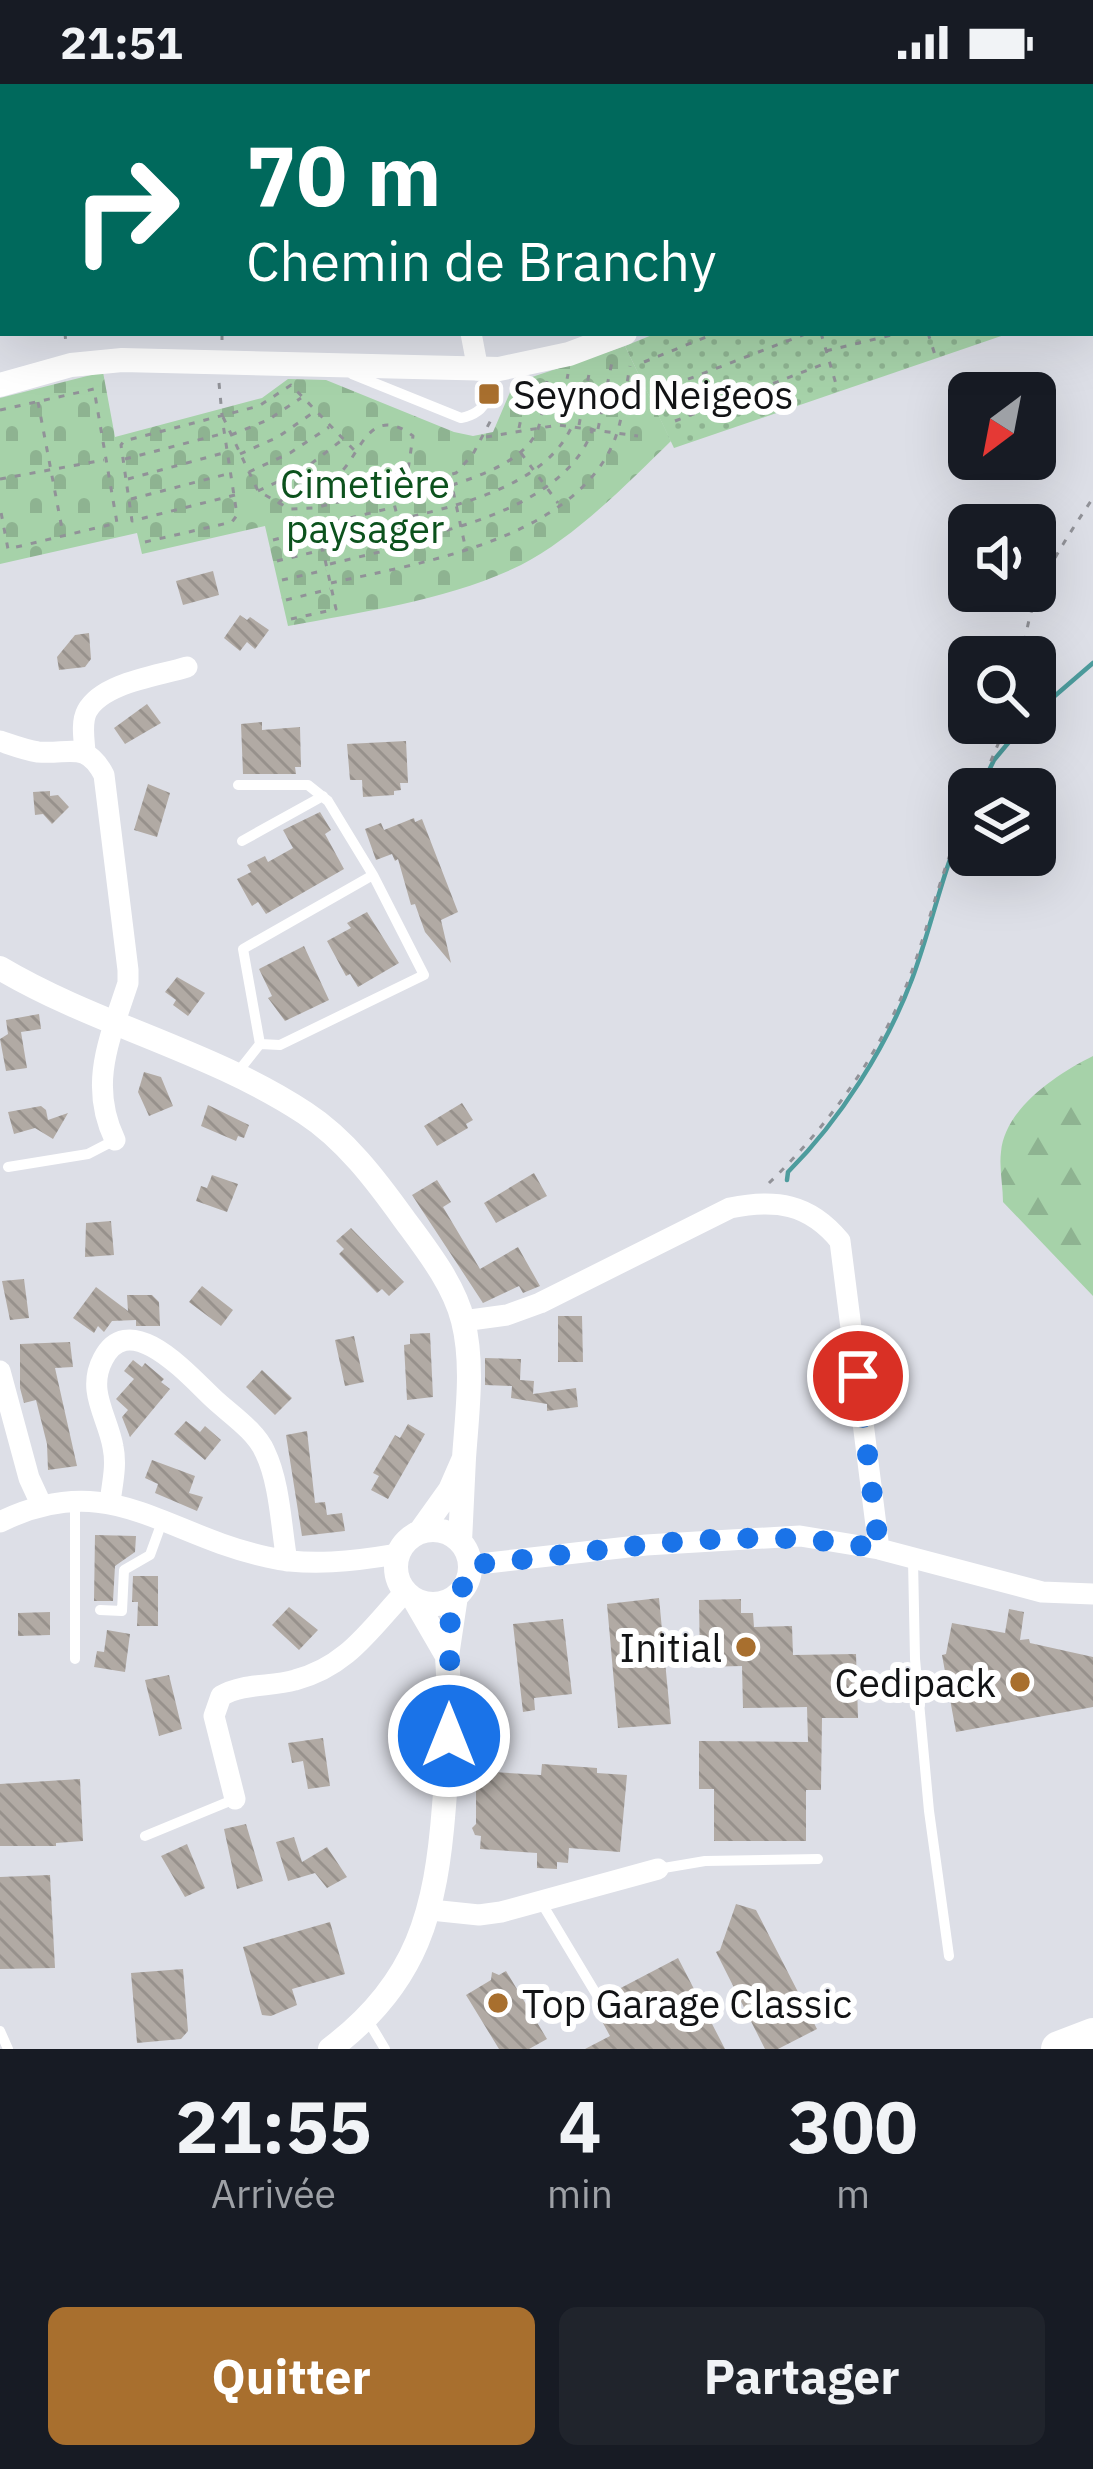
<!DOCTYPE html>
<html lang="fr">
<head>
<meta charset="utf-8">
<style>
  :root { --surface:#171b24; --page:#20242c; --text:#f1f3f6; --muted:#9ea1a6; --accent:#a86f2e }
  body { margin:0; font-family:"IBM Plex Sans",sans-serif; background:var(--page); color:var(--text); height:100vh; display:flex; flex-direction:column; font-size:45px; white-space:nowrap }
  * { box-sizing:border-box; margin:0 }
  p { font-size:39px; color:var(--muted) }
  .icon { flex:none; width:66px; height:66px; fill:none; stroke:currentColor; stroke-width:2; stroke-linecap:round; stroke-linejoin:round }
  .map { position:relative; height:1965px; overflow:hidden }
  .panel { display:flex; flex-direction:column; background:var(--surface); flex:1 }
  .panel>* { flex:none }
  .banner { position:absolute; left:0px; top:0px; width:1095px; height:252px; box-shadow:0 12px 48px #0002; background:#00695c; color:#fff; overflow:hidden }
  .needle { width:78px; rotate:212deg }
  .controls { position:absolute; left:948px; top:288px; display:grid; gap:24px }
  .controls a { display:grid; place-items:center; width:108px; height:108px; border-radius:18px; background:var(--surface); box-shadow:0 12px 48px #0002; font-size:60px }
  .pin { position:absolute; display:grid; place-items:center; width:102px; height:102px; color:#fff; margin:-51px; border:6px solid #fff; border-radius:50%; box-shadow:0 3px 12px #0007 }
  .me { position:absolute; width:132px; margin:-66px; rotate:0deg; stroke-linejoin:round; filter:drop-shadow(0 0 9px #0008) }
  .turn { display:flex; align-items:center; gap:42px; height:252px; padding:0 48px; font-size:54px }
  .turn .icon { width:156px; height:156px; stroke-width:2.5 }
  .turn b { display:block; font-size:84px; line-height:102px }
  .eta { display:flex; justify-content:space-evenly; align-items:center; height:204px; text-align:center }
  .eta b { font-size:72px; font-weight:700; line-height:84px }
  .button { display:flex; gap:24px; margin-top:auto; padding:24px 48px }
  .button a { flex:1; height:138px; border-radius:18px; background:var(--accent); color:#fff; font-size:48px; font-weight:700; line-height:138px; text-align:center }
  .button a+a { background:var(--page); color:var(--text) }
  .status { display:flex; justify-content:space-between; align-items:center; height:84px; padding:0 60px; background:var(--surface); direction:ltr }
  .status svg { height:33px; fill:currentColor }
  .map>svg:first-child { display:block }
</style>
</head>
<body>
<div class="status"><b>21:51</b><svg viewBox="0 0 49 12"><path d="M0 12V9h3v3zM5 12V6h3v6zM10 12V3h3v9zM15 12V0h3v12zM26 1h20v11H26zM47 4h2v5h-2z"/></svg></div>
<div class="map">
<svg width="1093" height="1965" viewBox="0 0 1093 1965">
  <defs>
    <pattern id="forest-firs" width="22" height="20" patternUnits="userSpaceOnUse" patternTransform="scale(3)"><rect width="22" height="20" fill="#a6d2a9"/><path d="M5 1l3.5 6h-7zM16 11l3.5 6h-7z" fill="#8eb391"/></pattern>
    <pattern id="cemetery-stones" width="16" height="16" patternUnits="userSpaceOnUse" patternTransform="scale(3)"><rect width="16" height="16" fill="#a6d2a9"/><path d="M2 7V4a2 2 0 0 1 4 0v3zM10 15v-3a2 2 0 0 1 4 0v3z" fill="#8eb391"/></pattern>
    <pattern id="park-dots" width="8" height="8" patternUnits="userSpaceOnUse" patternTransform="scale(3)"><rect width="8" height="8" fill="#a6d2a9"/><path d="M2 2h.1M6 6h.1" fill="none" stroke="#8eb391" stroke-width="1.8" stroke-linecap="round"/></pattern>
    <pattern id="building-back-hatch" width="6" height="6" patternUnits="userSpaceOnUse" patternTransform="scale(3)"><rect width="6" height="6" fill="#b1aaa4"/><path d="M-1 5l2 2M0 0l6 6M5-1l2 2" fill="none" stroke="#97918c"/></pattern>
  </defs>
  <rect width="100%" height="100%" fill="#dddfe7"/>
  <path fill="url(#forest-firs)" d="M 1093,972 L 1093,1212 L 1003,1118 C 1003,1102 999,1084 1001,1068 C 1005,1024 1057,990 1093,972 Z"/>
  <path fill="url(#cemetery-stones)" d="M 625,262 L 671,357 C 628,399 574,454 521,481 C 449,516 366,527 288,542 L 265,442 L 142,470 L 137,449 L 0,480 L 0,314 L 103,288 L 115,353 L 262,314 L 288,295 L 326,296 L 454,348 L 473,352 L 493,348 L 514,299 Z"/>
  <path fill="url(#park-dots)" d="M 657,249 L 1010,249 L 674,364 L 625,262 Z"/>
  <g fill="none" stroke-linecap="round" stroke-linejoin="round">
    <path stroke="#4d9c9d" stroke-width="4.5" d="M 1035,629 L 1093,579
      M 980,705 L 994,676 L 1025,639
      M 787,1096 L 788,1088 C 840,1036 886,964 912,895 C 933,839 943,782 969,729"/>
  </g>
  <path fill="url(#building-back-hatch)" d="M 213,487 L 219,511 L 183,521 L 176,497 Z
    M 240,531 L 247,536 L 250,533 L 269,546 L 255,565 L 247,558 L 240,567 L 224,554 Z
    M 89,549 L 91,575 L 85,583 L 59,586 L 57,573 L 75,551 Z
    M 147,620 L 161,639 L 125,660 L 114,644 Z
    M 262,638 L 262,646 L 300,643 L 301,683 L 295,683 L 296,690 L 243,690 L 241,640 Z
    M 406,657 L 408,699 L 400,699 L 401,706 L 394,707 L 394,711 L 363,713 L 362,696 L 350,696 L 347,660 Z
    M 148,700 L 170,709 L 157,753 L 134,746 Z
    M 50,707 L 50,712 L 58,711 L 69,723 L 52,740 L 43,730 L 35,731 L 33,708 Z
    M 320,728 L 331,746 L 325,750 L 344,785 L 266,830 L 258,818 L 252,822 L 237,795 L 251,788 L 247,781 L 265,772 L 268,778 L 293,764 L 283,746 Z
    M 414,734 L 415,738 L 422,735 L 458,828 L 441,836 L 451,879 L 425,848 L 415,820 L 411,821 L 398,775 L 395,777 L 392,770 L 376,776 L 365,745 L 381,739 L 384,746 Z
    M 367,828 L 399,879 L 358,903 L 350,890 L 346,892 L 327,857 L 351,844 L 347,839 Z
    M 304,862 L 329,916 L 285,937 L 268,914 L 272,912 L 259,885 Z
    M 177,893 L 205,909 L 188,932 L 173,921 L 176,916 L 165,908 Z
    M 39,930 L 41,945 L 21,948 L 27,984 L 6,987 L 0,955 L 8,950 L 6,936 Z
    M 144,988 L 161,993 L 173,1022 L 149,1032 L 138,1008 Z
    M 462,1019 L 473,1036 L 466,1040 L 468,1044 L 437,1062 L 424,1042 Z
    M 208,1021 L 249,1041 L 244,1054 L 238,1052 L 236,1057 L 201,1042 Z
    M 41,1022 L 46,1026 L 48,1036 L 68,1029 L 53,1055 L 35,1044 L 14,1050 L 8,1028 Z
    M 534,1089 L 547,1112 L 496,1139 L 484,1119 Z
    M 212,1091 L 238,1100 L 227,1128 L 196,1117 L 201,1102 L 207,1104 Z
    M 437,1096 L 451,1118 L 443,1123 L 480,1185 L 518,1163 L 540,1202 L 523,1209 L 519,1202 L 483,1219 L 412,1111 Z
    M 111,1137 L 114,1171 L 85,1173 L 86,1139 Z
    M 351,1144 L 404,1198 L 389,1212 L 382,1205 L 377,1209 L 339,1170 L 344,1165 L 336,1157 Z
    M 24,1195 L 29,1234 L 10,1236 L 2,1197 Z
    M 202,1202 L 233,1226 L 221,1242 L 189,1218 Z
    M 96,1203 L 128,1227 L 127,1211 L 152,1211 L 159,1218 L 160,1242 L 136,1242 L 136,1236 L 112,1237 L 104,1248 L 98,1242 L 94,1249 L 73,1234 Z
    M 558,1232 L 582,1232 L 583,1278 L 558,1278 Z
    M 430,1249 L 433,1313 L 407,1316 L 404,1261 L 410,1260 L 410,1250 Z
    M 354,1252 L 364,1298 L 345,1302 L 335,1256 Z
    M 70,1258 L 73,1283 L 55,1284 L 77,1382 L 48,1386 L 47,1360 L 36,1316 L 24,1319 L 20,1304 L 20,1260 Z
    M 485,1274 L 521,1275 L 520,1296 L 534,1297 L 533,1310 L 576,1304 L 578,1323 L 547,1327 L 547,1320 L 511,1314 L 512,1302 L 485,1301 Z
    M 133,1276 L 142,1283 L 145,1279 L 164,1295 L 161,1298 L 170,1305 L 130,1353 L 122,1333 L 128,1326 L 116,1315 L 134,1295 L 124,1287 Z
    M 262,1286 L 292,1314 L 275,1331 L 246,1303 Z
    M 186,1337 L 200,1348 L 205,1342 L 221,1356 L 205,1376 L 174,1350 Z
    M 408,1340 L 425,1350 L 388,1415 L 371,1406 L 379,1392 L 373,1389 L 395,1351 L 400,1354 Z
    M 307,1347 L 315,1419 L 325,1418 L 327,1431 L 342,1429 L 345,1447 L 302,1452 L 286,1351 Z
    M 152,1376 L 195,1392 L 189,1409 L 203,1413 L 197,1427 L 155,1409 L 158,1400 L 145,1394 Z
    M 95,1451 L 136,1452 L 135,1468 L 115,1482 L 113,1517 L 94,1517 Z
    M 133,1492 L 158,1492 L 158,1542 L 137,1542 L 138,1518 L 132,1518 Z
    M 659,1514 L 671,1640 L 618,1644 L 607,1520 Z
    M 741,1515 L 741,1529 L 753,1529 L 754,1543 L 792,1542 L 793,1571 L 856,1570 L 858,1634 L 822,1634 L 821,1706 L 806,1706 L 806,1757 L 714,1757 L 714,1705 L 699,1705 L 699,1657 L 808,1658 L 807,1623 L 743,1624 L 742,1582 L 700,1583 L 699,1516 Z
    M 289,1523 L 318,1546 L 299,1566 L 272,1541 Z
    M 1009,1525 L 1024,1528 L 1020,1556 L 1029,1555 L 1030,1559 L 1093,1573 L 1093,1623 L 956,1648 L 942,1571 L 946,1570 L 952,1539 L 1005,1549 Z
    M 50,1528 L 50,1551 L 18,1552 L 18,1529 Z
    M 563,1535 L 572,1610 L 534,1614 L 535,1626 L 523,1628 L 513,1540 Z
    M 107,1546 L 130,1550 L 125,1588 L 94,1583 L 97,1567 L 104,1568 Z
    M 169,1591 L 182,1645 L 159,1652 L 145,1596 Z
    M 323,1654 L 330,1702 L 308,1705 L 303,1677 L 292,1679 L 288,1659 Z
    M 542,1680 L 597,1684 L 597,1689 L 627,1691 L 620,1768 L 569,1764 L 568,1779 L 557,1778 L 557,1785 L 537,1784 L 537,1769 L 480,1765 L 481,1752 L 475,1751 L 472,1744 L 476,1740 L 476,1687 L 541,1691 Z
    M 80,1695 L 83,1757 L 56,1759 L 56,1762 L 0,1762 L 0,1700 Z
    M 246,1740 L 263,1797 L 237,1805 L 224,1745 Z
    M 294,1753 L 302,1778 L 327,1763 L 347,1793 L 327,1804 L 315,1789 L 288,1797 L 276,1758 Z
    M 187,1760 L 205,1804 L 185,1813 L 161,1772 Z
    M 50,1791 L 55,1884 L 0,1885 L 0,1793 Z
    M 736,1820 L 756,1826 L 817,1945 L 778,1965 L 765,1965 L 716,1868 L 720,1866 Z
    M 330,1838 L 345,1890 L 292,1905 L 297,1921 L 271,1932 L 262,1931 L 243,1863 Z
    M 678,1874 L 725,1965 L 585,1965 L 610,1952 L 598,1930 L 621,1918 L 615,1907 Z
    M 183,1885 L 188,1947 L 181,1955 L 137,1959 L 131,1889 Z
    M 506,1887 L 547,1955 L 529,1965 L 499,1965 L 466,1911 L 491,1896 L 492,1888 L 499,1891 Z"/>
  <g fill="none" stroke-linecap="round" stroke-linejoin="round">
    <path stroke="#919298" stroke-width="3" stroke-dasharray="6 9" stroke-linecap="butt" d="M 786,0 L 787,3
      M 0,56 L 3,54
      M 65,249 L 66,261
      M 821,249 L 838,307
      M 928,249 L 935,271
      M 222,256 L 222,249
      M 826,267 L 900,249
      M 644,278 L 716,249
      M 219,299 L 222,331
      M 660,306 L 808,249
      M 38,318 L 63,450
      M 0,326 L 94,305 L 117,439 L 8,465 L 0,423
      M 223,333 L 258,407 L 290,425 L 314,424 L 456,389 L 473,370 L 492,334
      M 675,337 L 829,278
      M 559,339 L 568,290
      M 579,341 L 590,285
      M 519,344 L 528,301
      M 598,345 L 612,278
      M 231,351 L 268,336 L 301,314
      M 486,353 L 558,341 L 638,352
      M 521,369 L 558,419
      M 240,370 L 278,353 L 314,328
      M 125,375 L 225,349
      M 249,388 L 290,369 L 329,343
      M 450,393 L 466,466
      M 0,395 L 104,376
      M 128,395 L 227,368
      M 452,401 C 480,392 526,376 538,345 C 543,330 544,313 547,297
      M 258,407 L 303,386 L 342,356
      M 391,407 L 403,456
      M 235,411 L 132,437 L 121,361 L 124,357 L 259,322 L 291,301 L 354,366
      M 131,415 L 231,389
      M 278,420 C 294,401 321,405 339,390 C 360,372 369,318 413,352 L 408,386 L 412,399
      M 398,436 C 455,422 545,403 572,342
      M 321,441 L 395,423
      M 273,456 L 317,445
      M 403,457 C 467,443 570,415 593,344
      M 145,458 L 232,438 L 237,431 L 223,340
      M 325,460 L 400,443
      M 277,477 L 322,466
      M 330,480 L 404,462
      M 282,496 L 326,486
      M 331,499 C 420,479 568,456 612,362 C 623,338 625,308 630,282
      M 286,516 L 330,505
      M 291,535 L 336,525 L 314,426
      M 1024,573 C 1025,514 1061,462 1093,414
      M 979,705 L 1007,639
      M 769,1099 C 831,1039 884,965 913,884 C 932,830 944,777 969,725"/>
    <path stroke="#fff" stroke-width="10" d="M 346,0 L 348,3
      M 1079,3 L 1082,0
      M 352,290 L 461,334 C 487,329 497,306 479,286
      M 238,701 L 308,701 L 328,717 L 373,791
      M 242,757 L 323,712
      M 237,989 L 260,960 L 280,961 L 424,891 L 373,791 L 243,865 L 260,960
      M 8,1083 L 88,1070 L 115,1056
      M 75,1418 L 75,1575
      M 913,1476 L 915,1575 L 929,1727 L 949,1872
      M 100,1526 L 122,1527 L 124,1486 L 150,1471 L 162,1438
      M 145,1752 L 235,1715
      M 658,1785 L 705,1777 L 818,1775
      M 541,1818 L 598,1913
      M 367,1935 L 385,1965
      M 0,1947 L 8,1965"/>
    <path stroke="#fff" stroke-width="21" d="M 964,0 L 965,3
      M 1092,124 L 1093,126
      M 0,155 L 3,155
      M 471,249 L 478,286
      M 0,657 C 12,661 25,666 38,668 C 69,671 86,656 104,691 L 128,886 L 128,899 C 110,954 88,1000 115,1056
      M 85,667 C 84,655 81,638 87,627 C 103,598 159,592 187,583
      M 463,1237 L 507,1231 L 540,1219 L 730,1124 C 775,1115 809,1119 840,1157 L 879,1465
      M 0,1287 L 29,1394 L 41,1420
      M 110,1419 C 112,1400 117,1382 113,1363 C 108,1333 86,1307 103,1275 C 130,1222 191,1294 214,1315 C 230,1330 256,1347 265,1368 C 280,1399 281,1443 287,1477
      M 0,1438 C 110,1384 162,1450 267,1473 C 308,1483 356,1477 397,1470
      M 470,1481 L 646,1461 L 800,1452 L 879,1465 L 1042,1508 L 1093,1510
      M 235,1715 L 214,1632 L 221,1612 C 244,1599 270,1603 295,1596 C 347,1583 371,1544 405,1508
      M 431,1826 L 479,1831 L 501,1828 L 658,1785"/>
    <path stroke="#fff" stroke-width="24" d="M 1092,67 L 1093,67
      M 0,301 L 71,281 L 122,276 L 499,285 L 569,270 L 625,249
      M 0,884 C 96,941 211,967 305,1029 C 345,1055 376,1096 404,1135 C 426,1165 454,1200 463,1237 C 474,1280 467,1330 464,1374
      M396 1483a37 37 0 1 1 74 0a37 37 0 1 1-74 0Z
      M 420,1448 L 450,1406 L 464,1374 L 460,1458
      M 414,1515 L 447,1572 L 456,1512
      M 330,1965 C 418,1899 436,1827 444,1722 C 448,1672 451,1623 447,1572"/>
    <path stroke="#fff" stroke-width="36" d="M 1059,1965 L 1093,1952"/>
  </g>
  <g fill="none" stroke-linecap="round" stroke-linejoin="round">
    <path stroke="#1a73e8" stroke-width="21" stroke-dasharray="0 37.8" d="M 449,1652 L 450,1539 L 470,1481 C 610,1468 739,1438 879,1465 L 858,1292"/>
  </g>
  <g fill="#a86f2e" stroke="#fff" stroke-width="4.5">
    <rect x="477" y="298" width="24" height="24" rx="6"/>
    <circle cx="746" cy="1563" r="12"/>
    <circle cx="1020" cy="1598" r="12"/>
    <circle cx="498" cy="1919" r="12"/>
  </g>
  <g text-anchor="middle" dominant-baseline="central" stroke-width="12" stroke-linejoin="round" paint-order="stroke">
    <g font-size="39" fill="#121315" stroke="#fff" text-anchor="start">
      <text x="513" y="310">Seynod Neigeos</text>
      <text x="722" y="1563" text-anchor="end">Initial</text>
      <text x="996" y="1598" text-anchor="end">Cedipack</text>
      <text x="522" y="1919">Top Garage Classic</text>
    </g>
    <g font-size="39" fill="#0c521d" stroke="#fff">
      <text x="365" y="399">Cimetière<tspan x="365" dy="45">paysager</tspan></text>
    </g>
  </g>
</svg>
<div class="controls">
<a><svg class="needle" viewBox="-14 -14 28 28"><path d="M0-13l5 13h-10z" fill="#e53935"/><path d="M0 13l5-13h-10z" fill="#9ea1a6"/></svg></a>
<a><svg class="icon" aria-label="sound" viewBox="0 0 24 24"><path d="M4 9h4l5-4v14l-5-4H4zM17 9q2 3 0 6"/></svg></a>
<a><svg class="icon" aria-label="search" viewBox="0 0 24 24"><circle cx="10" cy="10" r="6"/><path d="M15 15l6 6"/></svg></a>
<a><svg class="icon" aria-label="layers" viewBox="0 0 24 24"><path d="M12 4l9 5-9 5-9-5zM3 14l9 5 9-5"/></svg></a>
</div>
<div class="pin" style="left:858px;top:1292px;background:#d93025"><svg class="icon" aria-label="arrive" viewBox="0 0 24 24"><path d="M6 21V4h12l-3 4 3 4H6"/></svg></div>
<svg class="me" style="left:449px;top:1652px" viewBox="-20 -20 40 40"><circle r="17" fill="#1a73e8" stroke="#fff" stroke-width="3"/><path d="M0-11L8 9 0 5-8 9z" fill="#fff"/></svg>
<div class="banner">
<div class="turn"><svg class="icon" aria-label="right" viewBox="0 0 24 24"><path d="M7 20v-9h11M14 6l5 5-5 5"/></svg><div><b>70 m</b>Chemin de Branchy</div></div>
</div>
</div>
<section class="panel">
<div class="eta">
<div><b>21:55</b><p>Arrivée</p></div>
<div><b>4</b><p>min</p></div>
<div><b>300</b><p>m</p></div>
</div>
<div class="button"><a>Quitter</a><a>Partager</a></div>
</section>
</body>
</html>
